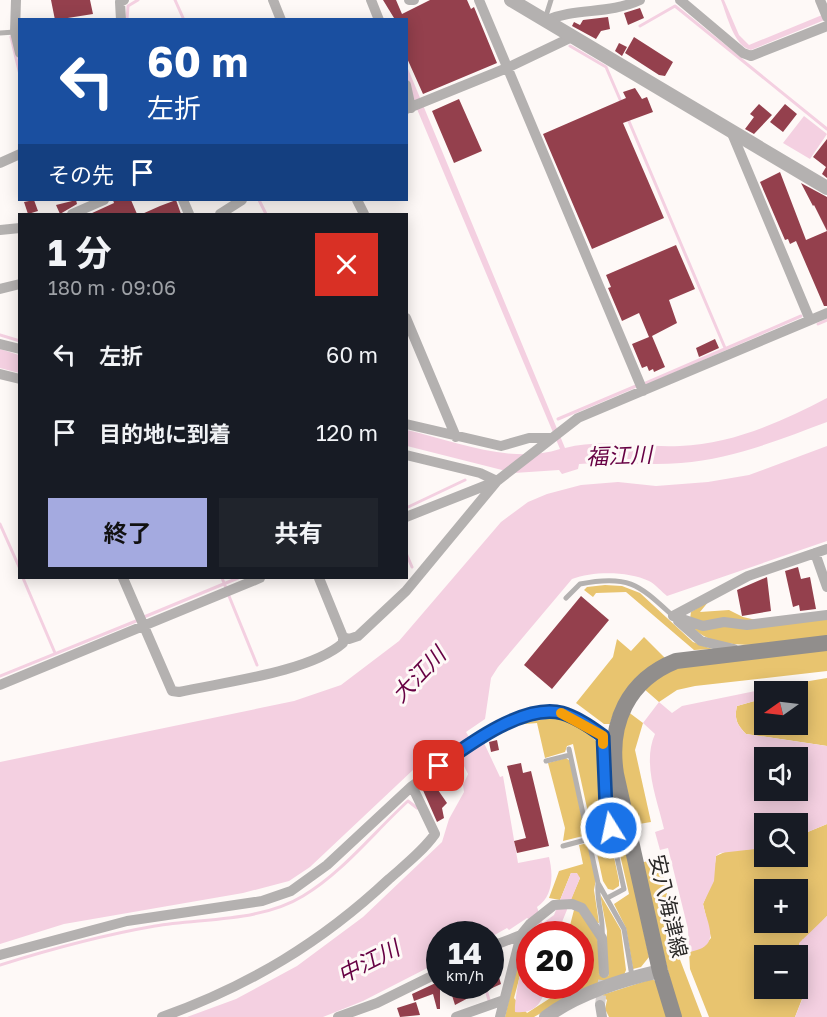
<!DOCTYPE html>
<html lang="ja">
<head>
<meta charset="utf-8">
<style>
  :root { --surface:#171b24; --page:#20242c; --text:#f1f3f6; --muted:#9ea1a6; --accent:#a4aae0 }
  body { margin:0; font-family:"Golos Text","Noto Sans JP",sans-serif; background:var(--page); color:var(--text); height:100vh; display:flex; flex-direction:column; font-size:22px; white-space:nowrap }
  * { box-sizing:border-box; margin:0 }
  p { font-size:20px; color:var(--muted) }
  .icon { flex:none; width:33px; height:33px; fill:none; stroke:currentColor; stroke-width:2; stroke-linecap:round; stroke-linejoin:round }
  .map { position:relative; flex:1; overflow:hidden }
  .panel { position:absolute; left:18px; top:213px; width:390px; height:366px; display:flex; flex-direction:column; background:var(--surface); border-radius:0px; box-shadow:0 3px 15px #0003 }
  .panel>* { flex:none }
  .guide { position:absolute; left:18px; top:18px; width:390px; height:183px; border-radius:0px; box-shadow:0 3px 15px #0003; background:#1a4fa0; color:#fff; overflow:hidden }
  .needle { width:39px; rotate:256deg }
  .buttons { position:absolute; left:754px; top:681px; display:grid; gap:12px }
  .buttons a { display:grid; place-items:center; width:54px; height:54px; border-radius:0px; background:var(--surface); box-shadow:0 3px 15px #0003; font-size:30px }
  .speed { position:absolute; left:426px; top:921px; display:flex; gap:12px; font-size:30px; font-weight:700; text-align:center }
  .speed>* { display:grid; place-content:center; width:78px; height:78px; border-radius:50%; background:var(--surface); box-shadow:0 3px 15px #0003; line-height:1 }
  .speed small { font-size:15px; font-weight:400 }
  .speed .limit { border:9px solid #d22; background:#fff; color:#111 }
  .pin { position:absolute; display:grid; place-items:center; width:51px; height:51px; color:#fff; margin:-26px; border-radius:12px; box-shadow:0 3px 9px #0006 }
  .me { position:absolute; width:66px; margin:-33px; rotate:350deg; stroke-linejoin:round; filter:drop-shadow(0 0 4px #0008) }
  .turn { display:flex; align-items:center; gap:21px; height:126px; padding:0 30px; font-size:27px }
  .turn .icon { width:78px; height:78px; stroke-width:2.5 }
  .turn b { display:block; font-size:42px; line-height:51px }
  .then { display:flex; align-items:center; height:57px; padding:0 30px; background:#0003; gap:12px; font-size:22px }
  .round { display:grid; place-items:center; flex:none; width:63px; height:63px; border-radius:0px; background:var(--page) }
  .headline { display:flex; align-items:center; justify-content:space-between; height:102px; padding:0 30px }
  h1 { font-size:36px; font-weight:700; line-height:45px }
  .cta { display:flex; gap:12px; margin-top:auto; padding:12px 30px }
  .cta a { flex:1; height:69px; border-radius:0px; background:var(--accent); color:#111; font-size:24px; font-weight:700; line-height:69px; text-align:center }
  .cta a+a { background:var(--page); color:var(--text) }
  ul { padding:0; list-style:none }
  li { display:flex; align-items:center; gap:18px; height:78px; padding:0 30px }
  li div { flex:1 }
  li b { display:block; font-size:22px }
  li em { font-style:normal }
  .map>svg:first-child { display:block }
</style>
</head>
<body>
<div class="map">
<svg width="827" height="1017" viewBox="0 0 827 1017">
  <rect width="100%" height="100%" fill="#fef9f7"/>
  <path fill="#e8c46f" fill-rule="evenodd" d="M 605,585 L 622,586 L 640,593 L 693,642 L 712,649 L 694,650 L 626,592 L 596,593 L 593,597 L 584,590 L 587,587 Z
    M 709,601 L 700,612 L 729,610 L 743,617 L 756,620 L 704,623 L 690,619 L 691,612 Z
    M 827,617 L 827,637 C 791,641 714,658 690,624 Z
    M 644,637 L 666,659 C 638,680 620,690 610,724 L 604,724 L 576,703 L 613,657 L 617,639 L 631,651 Z
    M 827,648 L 827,671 L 695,686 L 677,690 L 659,702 L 643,688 L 674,667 Z
    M 827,678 L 827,746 L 746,734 C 737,725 734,719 737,706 L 765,698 L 765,724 L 798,724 L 798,692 L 781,691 L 780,686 Z
    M 627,711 L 643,723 L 635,750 L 651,822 L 633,825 L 618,748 Z
    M 561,716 L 584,729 L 597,742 L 603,804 L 619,881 L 619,886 L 613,890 L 608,889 L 603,881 L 573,744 L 567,746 L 565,752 L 545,758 L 537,723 L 514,725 Z
    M 607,757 L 649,957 L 641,967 L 633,969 L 626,928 L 614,904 L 629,894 L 610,811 Z
    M 566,758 L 570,761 L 585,832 L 583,836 L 563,841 L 565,828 L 548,763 Z
    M 827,824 L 827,916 L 808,937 L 802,940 L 804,955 L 800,967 L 804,994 L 795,1017 L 709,1017 L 690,969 L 689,952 L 703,947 L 711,938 L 703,904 L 713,879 L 716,856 L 727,851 L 765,848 L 765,856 L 798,856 L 798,836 ZM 765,890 L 798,890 L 798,922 L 765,922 ZM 765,956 L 798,956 L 798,988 L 765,988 Z
    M 588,843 L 596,879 L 594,890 L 599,923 L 594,922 L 571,899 L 580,878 L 571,873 L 560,900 L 549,898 L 559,871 L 583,864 L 579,845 Z
    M 660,858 L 679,957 L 702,1017 L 680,1017 L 640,863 Z
    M 600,894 L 621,930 L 626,970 L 624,975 L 575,994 L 534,1017 L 505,1017 L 520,952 L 526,953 L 514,998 L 527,1013 L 569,986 L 580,986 L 580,934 L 568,933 L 574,910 L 580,910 L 596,935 L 606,968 L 607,931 Z
    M 652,979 L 657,982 L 668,1017 L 609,1017 L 605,1009 L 607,1000 L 602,995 Z"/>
  <path fill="#f4d0e1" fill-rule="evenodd" d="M 721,0 L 724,0 L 739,35 L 749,45 L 827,13 L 827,19 L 751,50 C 734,47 727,15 721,0 Z
    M 406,64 L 565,448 C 603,438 641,448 680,446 C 733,444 781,422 827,398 L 827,422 C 779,440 732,459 681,463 C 647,466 613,461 579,464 L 578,469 L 562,474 L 559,470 L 514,473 L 407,446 L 407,430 C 455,441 511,465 560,449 L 414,102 L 407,80 Z
    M 804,116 L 827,134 L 810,159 L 783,143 Z
    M 0,349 L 19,355 L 19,373 L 0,368 Z
    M 827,446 L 827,541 L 667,596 C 662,592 655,584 649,581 C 628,571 593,571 572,579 L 498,667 L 491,678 L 485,719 L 466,732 L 469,737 L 448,751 L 443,746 L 414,769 L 310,867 L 289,881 L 243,893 L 64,924 L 0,944 L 0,762 L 294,701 L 341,685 L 399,641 L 501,522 L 528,502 L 547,494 L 581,485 L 618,482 L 656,486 L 708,482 L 749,475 Z
    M 780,686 L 781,691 L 765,692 L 765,698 L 737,706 C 734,719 737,725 746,734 L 827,746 L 827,824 L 798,836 L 798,824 L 765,824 L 765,848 L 720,853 L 716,856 L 714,881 L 703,904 C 708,927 722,946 689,952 L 688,929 L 668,848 L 660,850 L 655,832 L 664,829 C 657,799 642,763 655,734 L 643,723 L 659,702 L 672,713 L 682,706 ZM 765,758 L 798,758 L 798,790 L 765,790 Z
    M 484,743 L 500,777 L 503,776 L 518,863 L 549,857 C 553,873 554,896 537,907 L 539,913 L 530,920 L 527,918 L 509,930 L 507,928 L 491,937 L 490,934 L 440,934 L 439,962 L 363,1001 L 323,1017 L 187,1017 L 236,999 L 297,966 L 363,917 L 442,842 L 449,819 L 464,792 L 463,785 L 468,774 L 459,756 L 477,744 L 479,746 Z
    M 571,873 L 577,873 L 580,878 L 562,922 L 562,934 L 532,934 L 537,927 L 534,924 L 540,919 L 543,923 L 554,915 Z
    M 827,916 L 827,1017 L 795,1017 L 804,995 L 800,967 L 804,955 L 799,950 L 799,943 Z
    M 529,938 L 530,986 L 547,986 C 541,1003 536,1014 515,1012 C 514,999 524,951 529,938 Z"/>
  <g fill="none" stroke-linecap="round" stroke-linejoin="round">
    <path stroke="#f4d0e1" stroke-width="3" d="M 175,0 L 184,20
      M 127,20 L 128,6 L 138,0
      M 640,26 L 675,6 L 827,129
      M 11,37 L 20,75
      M 570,46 L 606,67 L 622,104
      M 628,119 L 725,348
      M 259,200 L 266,214
      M 818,324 L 827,320
      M 0,335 L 20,341
      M 646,383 L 801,316
      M 558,419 L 636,386
      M 406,508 L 465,480
      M 0,524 L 20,569
      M 406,553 L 412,567
      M 23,578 L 55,653
      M 222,578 L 226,588
      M 229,596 L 257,665
      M 144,617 L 238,578
      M 0,676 L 136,621
      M 0,965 C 51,949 103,935 155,926 C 202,918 261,922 303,896 C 343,872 374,832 408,801 L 417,808
      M 485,986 L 489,1000"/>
  </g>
  <path fill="#94404d" d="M 51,0 L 90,0 L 93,14 L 55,20 Z
    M 383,0 L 396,0 L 402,14 L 430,0 L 467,0 L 471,9 L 474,7 L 497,63 L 423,94 L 406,56 L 406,20 L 391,20 L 394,18 Z
    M 640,8 L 644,18 L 628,25 L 624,13 Z
    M 608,17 L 610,29 L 601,31 L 596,39 L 572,26 L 574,22 L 580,25 L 583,20 Z
    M 634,37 L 673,62 L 665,76 L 659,75 L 625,53 Z
    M 619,43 L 627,47 L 622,56 L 615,51 Z
    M 635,88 L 642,99 L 647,97 L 653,112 L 623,123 L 664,218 L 592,249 L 543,134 L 626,98 L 623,92 Z
    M 459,99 L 482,151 L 454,163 L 432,111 Z
    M 759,104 L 772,115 L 754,134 L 745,129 L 754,117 L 750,114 Z
    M 785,104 L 797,114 L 783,132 L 770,122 Z
    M 827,139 L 827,178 L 822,174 L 826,167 L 813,157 Z
    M 780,172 L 806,240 L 827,231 L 827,306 L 824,306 L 796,241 L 790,244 L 788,239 L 785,240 L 760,182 Z
    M 801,183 L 827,197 L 827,231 L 814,205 L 813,206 Z
    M 34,200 L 38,211 L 28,214 L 24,202 Z
    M 76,200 L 77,204 L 60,214 L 56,205 Z
    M 113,200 L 131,200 L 137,214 L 90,214 L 114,203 Z
    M 176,200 L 181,214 L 142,214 L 160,206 Z
    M 676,245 L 695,289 L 669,300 L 677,323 L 652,336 L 665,367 L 654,372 L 653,369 L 649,371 L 647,366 L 642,368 L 632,344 L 649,337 L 639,313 L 622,321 L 608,288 L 611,287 L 606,275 Z
    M 715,339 L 719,348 L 699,357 L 696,348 Z
    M 798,567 L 801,579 L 810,577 L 816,609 L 800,611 L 799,605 L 793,607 L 785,571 Z
    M 767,577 L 771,611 L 742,616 L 737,590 Z
    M 581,596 L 609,620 L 552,689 L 524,665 Z
    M 497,740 L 499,750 L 491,752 L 489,742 Z
    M 521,763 L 523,773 L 531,771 L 549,846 L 517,853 L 514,841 L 526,838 L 507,766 Z
    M 455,764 L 461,771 L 438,790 L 447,803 L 442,808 L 444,818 L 437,822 L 422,788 Z
    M 493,956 L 501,984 L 490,989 L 490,957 Z
    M 440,981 L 440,1009 L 437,1009 L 433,994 L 414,1001 L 412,994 Z
    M 449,986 L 470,986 L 472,996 L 455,1005 Z
    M 416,1002 L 420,1015 L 400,1017 L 397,1008 Z"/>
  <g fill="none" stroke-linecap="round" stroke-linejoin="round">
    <path stroke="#d4cfcd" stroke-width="10" stroke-dasharray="10 5" stroke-linecap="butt" d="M 600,1005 L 604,973"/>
    <path stroke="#b4b1b0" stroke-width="5" d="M 545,19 L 551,0
      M 0,33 L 15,32
      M 566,598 L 580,584 C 629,574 639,585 673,616
      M 603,737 L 606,808 L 624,889 L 609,897
      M 569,749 L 598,883 L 624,929 L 632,976
      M 546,761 L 570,755
      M 563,846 L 589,839
      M 598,883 C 596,901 604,918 602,936"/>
    <path stroke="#b4b1b0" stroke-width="10" d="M 16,0 L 15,32 L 20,53
      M 273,0 L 281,20
      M 371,0 L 379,20
      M 409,0 L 414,0
      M 479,0 L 643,391
      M 680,0 L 743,53 L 751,56 L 827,26
      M 820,0 L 827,17
      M 121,20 L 120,2 L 124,0
      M 544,21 C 577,7 607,15 640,0
      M 406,85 L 411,108
      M 406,109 L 507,68 L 572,37
      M 731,131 L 810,320
      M 0,163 L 20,154
      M 183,200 L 189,214
      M 357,200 L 364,214
      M 72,214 L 104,200
      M 220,214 L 242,200
      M 0,230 L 20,228
      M 0,289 L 20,284
      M 406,318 L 456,437
      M 0,344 L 20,349
      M 0,374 L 20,379
      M 406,424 L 501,446 L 529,438 L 550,438
      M 406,517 L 497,481 L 578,418 L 827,313
      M 815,553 L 827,587
      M 123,578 L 172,691 L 179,692 C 224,682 310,672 343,643 L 343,637
      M 319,578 L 343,637 L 349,639 L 358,636 L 406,591 L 497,481 L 480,473 L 406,455
      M 673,616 L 748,576 L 827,549
      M 673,616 L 703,626 L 724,622 L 747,625 L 827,615
      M 678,621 L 701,641 L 734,649
      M 0,685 L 260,578
      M 490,947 L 521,935
      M 0,955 L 127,921 L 262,901 L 291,891 L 327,865 L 412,786 L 477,740 L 504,724 L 525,717 L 561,712 L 587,725 L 613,744
      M 600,1005 L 602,1017
      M 162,1017 C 249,986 322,942 389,879 C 405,865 423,851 435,834 L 412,786
      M 338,1017 L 377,1003 L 440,972
      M 456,1017 L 504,1000
      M 500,1017 L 521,935 L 530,924 L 554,905 L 572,904 L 582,908 L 602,938 L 604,973"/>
    <path stroke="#b4b1b0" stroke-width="14" d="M 511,0 L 827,188
      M 546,1017 C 578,993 621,980 660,971"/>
    <path stroke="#918e8c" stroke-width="16" d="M 674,1017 L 660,971 L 616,774 C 608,723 628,680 676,661 L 827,643"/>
  </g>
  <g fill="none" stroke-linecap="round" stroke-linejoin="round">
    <g stroke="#114b97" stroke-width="15">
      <path id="route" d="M 439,766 C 468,745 524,703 562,713 C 576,717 591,727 603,736 L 606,808 L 611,828"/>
    </g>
    <use href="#route" stroke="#1a73e8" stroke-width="10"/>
    <path stroke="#f59e0b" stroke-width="10" d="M 561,713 L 603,736 L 603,744"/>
  </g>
  <g text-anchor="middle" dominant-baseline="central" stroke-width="6" stroke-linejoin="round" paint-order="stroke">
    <g font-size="21" fill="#2a2827" stroke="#fef9f7">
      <text transform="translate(669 906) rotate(77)">安八海津線</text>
    </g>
    <g font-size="22" font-style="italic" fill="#660043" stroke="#fef9f7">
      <text transform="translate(619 455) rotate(-2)">福江川</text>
      <text transform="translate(418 674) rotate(-46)">大江川</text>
      <text transform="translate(368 961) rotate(-27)">中江川</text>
    </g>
  </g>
</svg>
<div class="buttons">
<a><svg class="needle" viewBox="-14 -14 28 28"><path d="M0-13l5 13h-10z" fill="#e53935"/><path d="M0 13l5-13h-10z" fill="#9ea1a6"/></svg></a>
<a><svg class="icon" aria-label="sound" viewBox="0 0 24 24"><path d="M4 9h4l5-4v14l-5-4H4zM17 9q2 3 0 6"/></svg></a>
<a><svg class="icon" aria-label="search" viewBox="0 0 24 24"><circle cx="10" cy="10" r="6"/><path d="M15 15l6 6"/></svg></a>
<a>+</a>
<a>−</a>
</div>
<div class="speed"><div>14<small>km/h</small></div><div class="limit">20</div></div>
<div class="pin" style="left:439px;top:766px;background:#d93025"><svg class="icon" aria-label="arrive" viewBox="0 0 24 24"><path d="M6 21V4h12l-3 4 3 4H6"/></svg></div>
<svg class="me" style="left:611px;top:828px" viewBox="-20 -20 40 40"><circle r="17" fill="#1a73e8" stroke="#fff" stroke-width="3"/><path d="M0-11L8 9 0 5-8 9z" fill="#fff"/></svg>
<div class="guide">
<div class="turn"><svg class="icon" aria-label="left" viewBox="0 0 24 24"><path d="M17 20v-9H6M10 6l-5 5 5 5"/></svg><div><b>60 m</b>左折</div></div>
<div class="then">その先<svg class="icon" aria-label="arrive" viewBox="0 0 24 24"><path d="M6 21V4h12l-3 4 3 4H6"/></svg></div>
</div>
<section class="panel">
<div class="headline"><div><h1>1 分</h1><p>180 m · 09:06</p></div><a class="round" style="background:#d93025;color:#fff"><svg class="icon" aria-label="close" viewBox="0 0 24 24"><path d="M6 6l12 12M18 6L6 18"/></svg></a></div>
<ul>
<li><svg class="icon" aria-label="left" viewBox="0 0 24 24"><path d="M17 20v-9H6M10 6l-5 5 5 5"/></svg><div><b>左折</b></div><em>60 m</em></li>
<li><svg class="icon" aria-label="arrive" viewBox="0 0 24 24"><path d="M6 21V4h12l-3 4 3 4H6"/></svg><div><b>目的地に到着</b></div><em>120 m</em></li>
</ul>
<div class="cta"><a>終了</a><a>共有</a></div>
</section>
</div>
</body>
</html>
